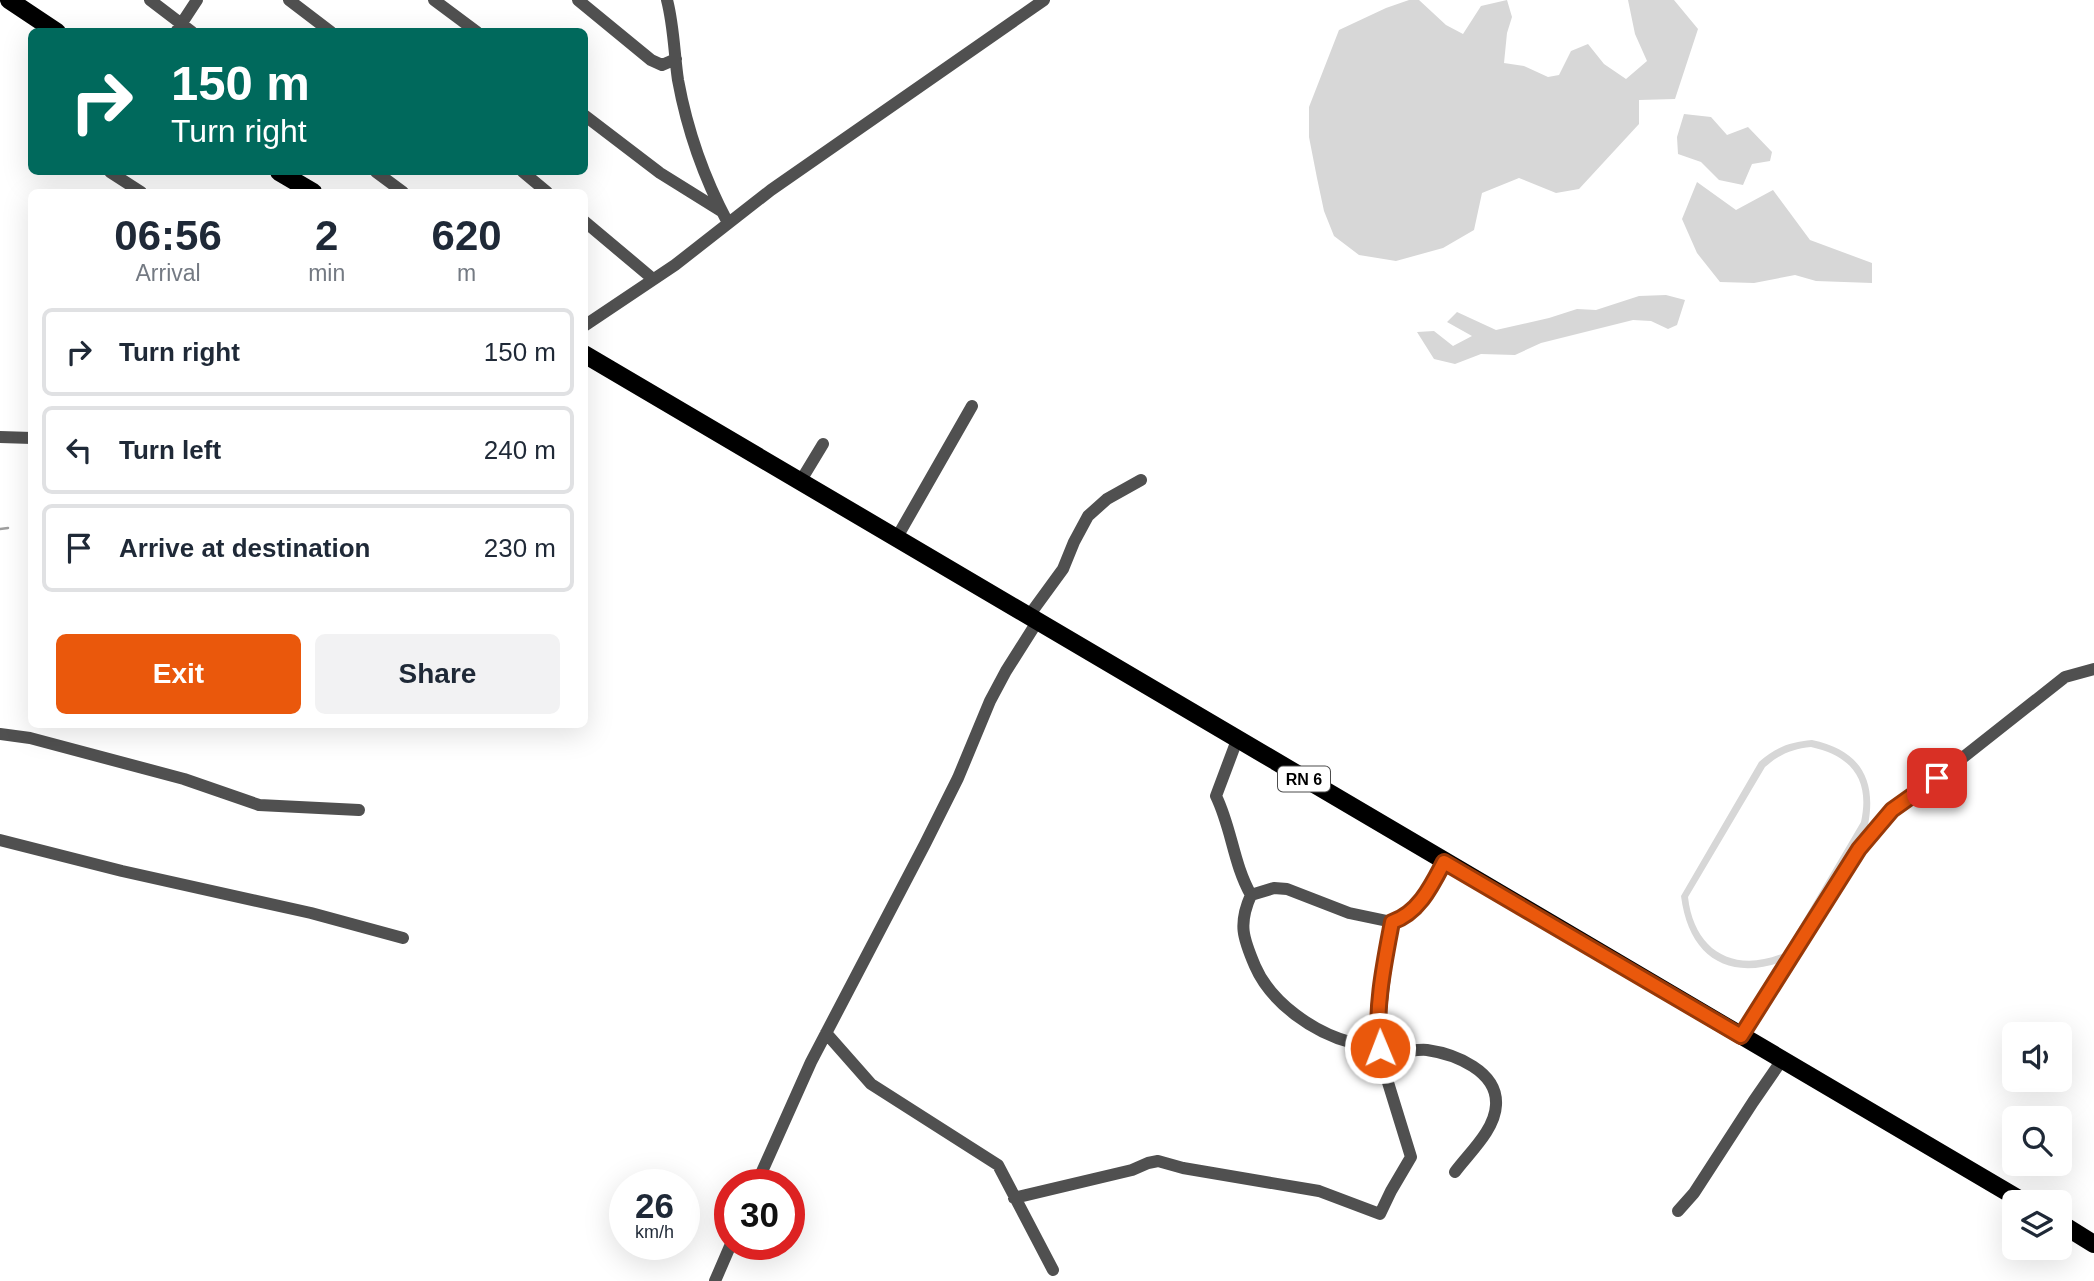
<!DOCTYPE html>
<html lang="en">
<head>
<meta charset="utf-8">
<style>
  :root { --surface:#fff; --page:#f2f2f3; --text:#1f2937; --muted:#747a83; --line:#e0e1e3; --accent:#ea580c }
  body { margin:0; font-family:Helvetica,sans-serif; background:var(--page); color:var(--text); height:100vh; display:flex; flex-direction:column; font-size:26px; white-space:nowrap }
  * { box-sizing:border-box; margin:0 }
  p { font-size:23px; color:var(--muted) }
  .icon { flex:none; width:38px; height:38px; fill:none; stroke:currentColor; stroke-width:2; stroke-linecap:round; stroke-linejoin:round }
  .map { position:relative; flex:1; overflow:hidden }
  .panel { position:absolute; left:28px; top:189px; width:560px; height:539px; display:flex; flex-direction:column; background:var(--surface); border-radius:10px; box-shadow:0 7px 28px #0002 }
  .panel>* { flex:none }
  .guide { position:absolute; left:28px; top:28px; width:560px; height:147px; border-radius:10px; box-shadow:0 7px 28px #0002; background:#00695c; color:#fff; overflow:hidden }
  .tools { position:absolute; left:2002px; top:1022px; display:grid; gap:14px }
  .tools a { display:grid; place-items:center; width:70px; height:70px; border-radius:10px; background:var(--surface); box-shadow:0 7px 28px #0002; font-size:35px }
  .speed { position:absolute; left:609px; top:1169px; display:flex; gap:14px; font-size:35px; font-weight:700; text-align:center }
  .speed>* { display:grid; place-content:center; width:91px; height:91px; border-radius:50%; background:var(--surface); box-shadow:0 7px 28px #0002; line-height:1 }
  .speed small { font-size:18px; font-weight:400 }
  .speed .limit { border:10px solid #d22; background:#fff; color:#111 }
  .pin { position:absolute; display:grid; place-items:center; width:60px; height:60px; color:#fff; margin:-30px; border-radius:14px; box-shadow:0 4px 10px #0006 }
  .me { position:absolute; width:77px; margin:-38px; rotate:359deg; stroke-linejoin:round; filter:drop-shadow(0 0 5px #0008) }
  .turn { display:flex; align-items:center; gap:24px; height:147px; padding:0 28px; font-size:32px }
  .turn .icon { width:91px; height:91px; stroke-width:2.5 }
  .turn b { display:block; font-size:49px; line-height:60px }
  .eta { display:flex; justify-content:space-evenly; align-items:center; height:119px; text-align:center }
  .eta b { font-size:42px; font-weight:600; line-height:49px }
  .cta { display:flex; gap:14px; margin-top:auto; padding:14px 28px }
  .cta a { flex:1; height:80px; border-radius:10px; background:var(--accent); color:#fff; font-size:28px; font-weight:600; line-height:80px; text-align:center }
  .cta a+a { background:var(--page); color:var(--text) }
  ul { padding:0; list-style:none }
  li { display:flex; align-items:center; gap:21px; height:88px; margin:0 14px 10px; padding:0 14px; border:4px solid var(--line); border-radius:10px }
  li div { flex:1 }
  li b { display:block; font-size:26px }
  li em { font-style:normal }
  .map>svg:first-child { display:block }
</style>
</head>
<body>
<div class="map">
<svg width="2094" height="1281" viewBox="0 0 2094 1281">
  <rect width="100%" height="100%" fill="#fff"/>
  <path fill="#d7d7d7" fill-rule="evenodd" d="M 1409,0 L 1419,0 L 1446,25 L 1463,34 L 1481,6 L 1507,0 L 1512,17 L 1507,33 L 1504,63 L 1524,66 L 1548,77 L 1559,75 L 1571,51 L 1588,44 L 1604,64 L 1626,79 L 1647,61 L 1635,34 L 1628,0 L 1674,0 L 1698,29 L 1675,99 L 1639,100 L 1639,124 L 1579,189 L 1556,193 L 1519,178 L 1482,193 L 1474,230 L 1443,248 L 1396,261 L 1359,255 L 1334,236 L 1324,211 L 1317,178 L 1309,137 L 1309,107 L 1339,30 L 1386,8 Z
    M 1684,114 L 1711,117 L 1727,135 L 1748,127 L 1772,152 L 1770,161 L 1752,164 L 1743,185 L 1719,180 L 1701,162 L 1678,154 L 1677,137 Z
    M 1697,182 L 1736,210 L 1773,190 L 1810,240 L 1872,263 L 1872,283 L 1816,281 L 1795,275 L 1754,283 L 1720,282 L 1697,253 L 1682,219 Z
    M 1666,295 L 1685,300 L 1677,325 L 1668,329 L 1651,321 L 1633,320 L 1541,343 L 1515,355 L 1481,354 L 1455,364 L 1434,359 L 1417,332 L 1434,331 L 1453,346 L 1472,336 L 1447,322 L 1457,312 L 1496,330 L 1549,318 L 1577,309 L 1596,310 L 1639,296 Z
    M 1812,740 C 1859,750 1877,778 1868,825 L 1789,959 C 1731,983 1689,959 1681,896 L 1759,762 C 1776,747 1790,742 1812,740 ZM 1811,747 C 1853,756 1870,781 1861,822 L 1784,953 C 1734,974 1694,951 1688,897 L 1765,767 C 1780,754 1792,749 1811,747 Z"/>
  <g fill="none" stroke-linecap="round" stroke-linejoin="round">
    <path stroke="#9e9e9e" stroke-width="2.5" d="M 0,529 L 8,528"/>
    <path stroke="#505050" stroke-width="12" d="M 150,0 L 192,32
      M 289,0 L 331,32
      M 434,0 L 477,32
      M 578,0 L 651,60 L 662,65 L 676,59
      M 667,0 C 674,27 674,53 678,80 C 687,129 705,180 728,223
      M 176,32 L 197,0
      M 584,115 L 660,173 L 721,211
      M 110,172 L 141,192
      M 376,172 L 403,192
      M 523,172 L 547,192
      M 584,221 L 653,279
      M 584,326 L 675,265 L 771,190 L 1044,0
      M 0,437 L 32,438
      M 800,482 L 823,444
      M 896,539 L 972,406
      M 1028,617 L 1063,569 L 1074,542 L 1088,516 L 1107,499 L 1141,480
      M 0,734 L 30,738 L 184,779 L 259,805 L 359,810
      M 1237,740 L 1216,796 C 1232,829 1233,863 1251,895
      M 0,840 L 122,871 L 311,913 L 403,938
      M 1392,922 L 1349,913 L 1287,889 L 1274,888 L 1251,895 C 1238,924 1243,938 1255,966 C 1271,1003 1314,1033 1353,1043 C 1365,1046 1378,1049 1390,1051 C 1402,1053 1415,1049 1427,1050 C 1455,1054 1498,1071 1496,1105 C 1495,1130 1469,1153 1455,1172
      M 826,1033 L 871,1084 L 998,1165 L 1053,1270
      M 1741,1036 L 1859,849 L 1892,810 L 1937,778 L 2065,677 L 2094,669
      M 756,1185 L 811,1062 L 925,844 L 958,778 L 990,701 L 1006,671 L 1037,622
      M 1014,1198 L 1132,1170 L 1148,1163 L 1158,1161 L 1183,1168 L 1319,1191 L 1380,1214 L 1391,1191 L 1411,1157 L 1386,1076 L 1378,1036 L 1390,932 L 1392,922 C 1419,913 1432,885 1444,862
      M 1678,1211 L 1694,1193 L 1753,1102 L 1782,1060
      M 715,1281 L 731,1244"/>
    <path stroke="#000" stroke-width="18" d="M 9,0 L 57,32
      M 279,172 L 313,192
      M 584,354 L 2024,1202
      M 2060,1223 L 2094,1244"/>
  </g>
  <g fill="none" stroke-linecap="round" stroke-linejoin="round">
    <g stroke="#983908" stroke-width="18">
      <path id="route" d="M 1380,1048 C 1374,1011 1385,959 1392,922 C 1419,913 1432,885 1444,862 L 1741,1036 L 1859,849 L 1892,810 L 1937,778"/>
    </g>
    <use href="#route" stroke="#ea580c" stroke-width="12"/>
  </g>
  <g text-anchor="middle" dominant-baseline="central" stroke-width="5" stroke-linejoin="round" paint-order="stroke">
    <rect fill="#fff" stroke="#4c4c4c" stroke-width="2" x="1278" y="766.5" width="52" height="25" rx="5"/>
    <g font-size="16" font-weight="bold" fill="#000">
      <text x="1304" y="779">RN 6</text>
    </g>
  </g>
</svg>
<div class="tools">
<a><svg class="icon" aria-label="sound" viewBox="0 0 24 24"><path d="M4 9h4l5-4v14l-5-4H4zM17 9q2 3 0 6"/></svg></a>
<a><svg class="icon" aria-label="search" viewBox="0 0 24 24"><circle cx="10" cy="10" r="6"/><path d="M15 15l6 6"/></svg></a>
<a><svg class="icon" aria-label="layers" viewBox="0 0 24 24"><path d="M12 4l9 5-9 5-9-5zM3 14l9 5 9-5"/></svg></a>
</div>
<div class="speed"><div>26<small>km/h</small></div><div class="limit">30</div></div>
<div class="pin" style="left:1937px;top:778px;background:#d93025"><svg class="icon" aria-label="arrive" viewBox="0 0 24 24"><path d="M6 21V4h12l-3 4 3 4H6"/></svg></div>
<svg class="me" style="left:1380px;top:1048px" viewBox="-20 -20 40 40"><circle r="17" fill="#ea580c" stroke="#fff" stroke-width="3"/><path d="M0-11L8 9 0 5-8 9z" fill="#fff"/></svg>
<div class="guide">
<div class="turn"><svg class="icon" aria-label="right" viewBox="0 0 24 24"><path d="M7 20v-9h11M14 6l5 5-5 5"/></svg><div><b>150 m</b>Turn right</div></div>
</div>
<section class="panel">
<div class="eta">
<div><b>06:56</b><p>Arrival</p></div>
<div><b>2</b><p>min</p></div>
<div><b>620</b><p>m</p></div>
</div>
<ul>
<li><svg class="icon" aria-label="right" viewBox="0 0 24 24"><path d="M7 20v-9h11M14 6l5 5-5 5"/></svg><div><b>Turn right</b></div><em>150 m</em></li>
<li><svg class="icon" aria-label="left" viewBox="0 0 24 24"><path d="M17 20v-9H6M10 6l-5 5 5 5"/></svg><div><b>Turn left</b></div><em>240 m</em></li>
<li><svg class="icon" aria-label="arrive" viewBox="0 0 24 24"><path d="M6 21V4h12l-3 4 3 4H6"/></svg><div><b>Arrive at destination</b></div><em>230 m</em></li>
</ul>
<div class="cta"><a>Exit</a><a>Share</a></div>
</section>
</div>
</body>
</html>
